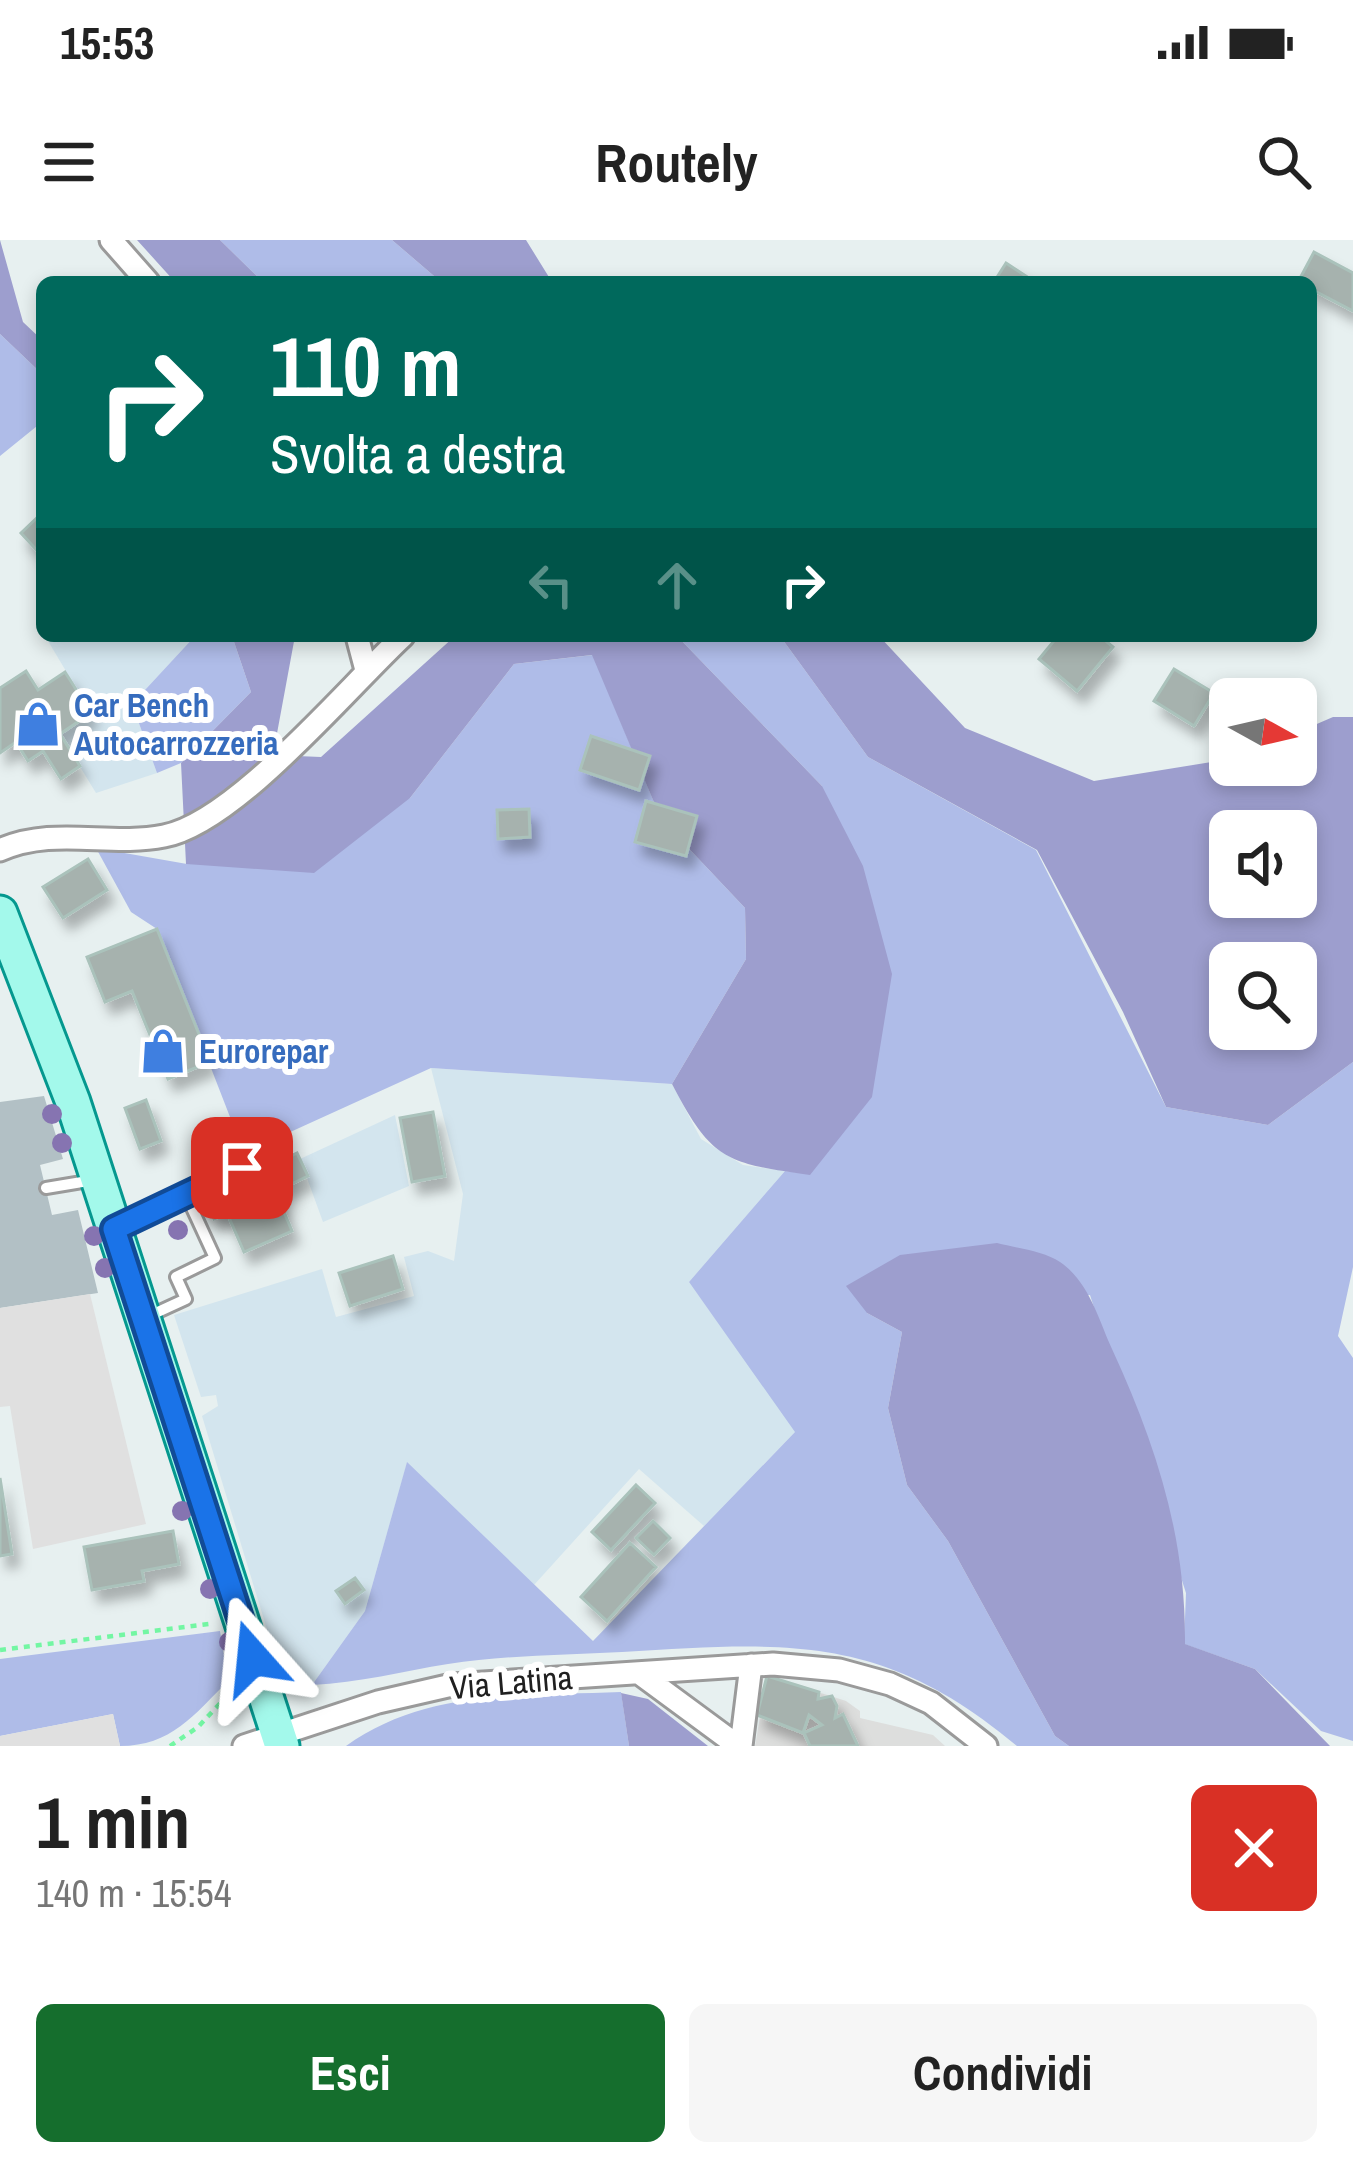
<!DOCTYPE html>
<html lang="it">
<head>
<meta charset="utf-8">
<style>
  :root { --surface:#fff; --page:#f6f6f6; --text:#222; --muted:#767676; --accent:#156e2d }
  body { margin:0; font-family:"Archivo Narrow",sans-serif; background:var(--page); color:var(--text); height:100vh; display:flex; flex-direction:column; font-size:45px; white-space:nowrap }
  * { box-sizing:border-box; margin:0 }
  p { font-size:39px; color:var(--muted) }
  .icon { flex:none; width:66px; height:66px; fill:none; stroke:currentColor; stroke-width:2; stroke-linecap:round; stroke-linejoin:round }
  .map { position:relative; height:1506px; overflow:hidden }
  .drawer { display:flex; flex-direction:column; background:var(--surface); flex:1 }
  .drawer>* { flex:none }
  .top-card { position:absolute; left:36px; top:36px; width:1281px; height:366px; border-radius:18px; box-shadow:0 6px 18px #0003; background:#00695c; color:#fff; overflow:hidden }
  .needle { width:78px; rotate:98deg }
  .tools { position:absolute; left:1209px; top:438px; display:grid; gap:24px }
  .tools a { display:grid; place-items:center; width:108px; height:108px; border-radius:18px; background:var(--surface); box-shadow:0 6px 18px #0003; font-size:60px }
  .pin { position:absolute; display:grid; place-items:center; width:102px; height:102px; color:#fff; margin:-51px; border-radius:24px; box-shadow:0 6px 18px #0006 }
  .me { position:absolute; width:132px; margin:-66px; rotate:342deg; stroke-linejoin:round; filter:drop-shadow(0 0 9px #0008) }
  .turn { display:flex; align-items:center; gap:42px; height:252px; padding:0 36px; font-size:54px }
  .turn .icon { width:156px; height:156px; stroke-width:2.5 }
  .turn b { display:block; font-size:84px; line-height:102px }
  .lanes { display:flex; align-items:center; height:114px; padding:0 36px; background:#0003; justify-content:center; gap:60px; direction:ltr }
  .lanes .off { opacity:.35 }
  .round { display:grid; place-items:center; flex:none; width:126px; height:126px; border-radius:18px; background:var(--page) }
  .overview { display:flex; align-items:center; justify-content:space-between; height:204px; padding:0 36px }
  h1 { font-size:72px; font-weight:700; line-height:90px }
  .button { display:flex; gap:24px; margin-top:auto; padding:24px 36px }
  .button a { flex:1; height:138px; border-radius:18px; background:var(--accent); color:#fff; font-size:48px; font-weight:700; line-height:138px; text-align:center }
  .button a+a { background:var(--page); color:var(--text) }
  .status { display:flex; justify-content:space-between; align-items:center; height:84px; padding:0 60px; background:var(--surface); direction:ltr }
  .status svg { height:33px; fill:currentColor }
  header { display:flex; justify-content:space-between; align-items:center; height:156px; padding:0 36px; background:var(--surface); font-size:54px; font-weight:700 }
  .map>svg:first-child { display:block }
</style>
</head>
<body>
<div class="status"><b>15:53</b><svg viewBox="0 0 49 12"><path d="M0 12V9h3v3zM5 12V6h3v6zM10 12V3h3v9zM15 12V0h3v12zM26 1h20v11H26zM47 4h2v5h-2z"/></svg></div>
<header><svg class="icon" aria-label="menu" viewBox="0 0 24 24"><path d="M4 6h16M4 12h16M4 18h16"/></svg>Routely<svg class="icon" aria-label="search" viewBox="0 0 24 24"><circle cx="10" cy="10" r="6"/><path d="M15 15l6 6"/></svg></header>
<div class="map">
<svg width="1353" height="1506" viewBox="0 0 1353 1506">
  <defs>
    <filter id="shadow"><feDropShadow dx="7" dy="12" stdDeviation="6" flood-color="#0004"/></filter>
  </defs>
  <rect width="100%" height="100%" fill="#e7f0f0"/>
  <path fill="#dddedd" d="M 767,1436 L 846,1461 L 860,1471 L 860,1478 L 933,1495 L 945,1506 L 755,1506 L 763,1460 L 759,1458 Z"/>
  <path fill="#b2c0c5" d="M 44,856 L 63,919 L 40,925 L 52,975 L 78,970 L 98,1053 L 0,1068 L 0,862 Z"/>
  <path fill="#d3e5ee" d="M 45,396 L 195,396 L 132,464 L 157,533 L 96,553 L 60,494 L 91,473 Z
    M 431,828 L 672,844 L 701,899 L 743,925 L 785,931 L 689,1042 L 796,1191 L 704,1286 L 639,1229 L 534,1345 L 407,1223 L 365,1371 L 312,1445 L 300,1443 L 279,1429 L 202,1176 L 218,1166 L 216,1155 L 201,1157 L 174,1075 L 322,1029 L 336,1077 L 414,1056 L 404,1017 L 428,1011 L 454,1021 L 463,954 Z
    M 395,875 L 409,946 L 323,982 L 300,919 Z"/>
  <path fill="#afbce8" d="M 220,0 L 392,0 L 441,42 L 263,42 Z
    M 0,94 L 42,134 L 42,182 L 0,216 Z
    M 195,396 L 232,396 L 251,452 L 181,523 L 157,533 L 132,464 Z
    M 677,396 L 780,396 L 868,517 L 1036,610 L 1166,867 L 1268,885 L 1353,822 L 1353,1027 L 1338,1096 L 1353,1118 L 1353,1501 L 1321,1491 L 1255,1429 L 1184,1404 L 1186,1353 L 1090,1055 L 867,1073 L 902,1092 L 888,1168 L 907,1245 L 948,1301 L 1055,1496 L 1069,1506 L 1017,1506 C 883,1393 787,1402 622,1412 C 565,1415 505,1415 448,1424 C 403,1431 359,1443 312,1445 L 365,1371 L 407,1222 L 593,1401 L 795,1192 L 689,1042 L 785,931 L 810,934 L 822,546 Z
    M 593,415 L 661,579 L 745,668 L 746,719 L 672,844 L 431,828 L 244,913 L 157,689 L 131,672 L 96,608 L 187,624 L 410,558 L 514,424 Z
    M 220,1391 L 228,1441 C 194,1475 171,1506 120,1506 L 113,1474 L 0,1496 L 0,1419 Z
    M 621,1452 L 629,1506 L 346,1506 C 427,1448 525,1456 621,1452 Z"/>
  <path fill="#9d9ece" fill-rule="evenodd" d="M 0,0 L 23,82 L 42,100 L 42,134 L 0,94 Z
    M 137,0 L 220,0 L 263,42 L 175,42 Z
    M 392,0 L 526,0 L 552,42 L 441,42 Z
    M 232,396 L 295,396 L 273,515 L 321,517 L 455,396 L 677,396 L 822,546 L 863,626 L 892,734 L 872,857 L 810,935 C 726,923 712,921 672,844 L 746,719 L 745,668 L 661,579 L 592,415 L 514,424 L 410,558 L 314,633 L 186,624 L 181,523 L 251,452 Z
    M 780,396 L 879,396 L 965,488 L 1094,541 L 1230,519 L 1230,525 L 1296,525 L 1296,493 L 1333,477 L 1353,477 L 1353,822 L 1268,885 L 1166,867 L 1123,772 L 1037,610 L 868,517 ZM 1296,591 L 1296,657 L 1230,657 L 1230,591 ZM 1296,723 L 1296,789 L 1230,789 L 1230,723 Z
    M 997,1003 C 1016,1008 1044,1011 1060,1022 C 1089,1042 1098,1078 1112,1109 C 1156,1205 1186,1296 1185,1404 L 1255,1429 L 1330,1506 L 1069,1506 L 1055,1496 L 948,1301 L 907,1245 L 888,1168 L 902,1092 L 867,1073 L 846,1046 L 900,1015 Z
    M 621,1453 L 648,1459 L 708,1506 L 629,1506 Z"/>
  <path fill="#e0e0e0" d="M 90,1054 L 146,1284 L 33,1309 L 10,1166 L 0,1167 L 0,1068 Z
    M 113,1474 L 120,1506 L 0,1506 L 0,1496 Z"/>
  <path fill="#a6b2ae" stroke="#aac2bb" stroke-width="3" filter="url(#shadow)" d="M 1314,12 L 1353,33 L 1353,71 L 1311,49 L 1311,42 L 1298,42 Z
    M 1006,23 L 1035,42 L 994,42 Z
    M 42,273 L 42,316 L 21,293 Z
    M 1058,396 L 1100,396 L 1113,407 L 1077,451 L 1039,419 Z
    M 1174,429 L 1214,453 L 1194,486 L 1154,461 Z
    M 26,431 L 38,450 L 65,432 L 91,473 L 60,494 L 80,526 L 61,539 L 43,511 L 28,521 L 16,502 L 0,513 L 0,448 Z
    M 591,496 L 650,516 L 639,550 L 580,530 Z
    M 646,561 L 697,576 L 686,616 L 635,602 Z
    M 529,569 L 530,597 L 498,599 L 497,570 Z
    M 88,619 L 107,650 L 63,678 L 43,647 Z
    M 157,689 L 210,822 L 168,839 L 132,751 L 105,762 L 87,717 Z
    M 146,860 L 161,901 L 140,909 L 125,868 Z
    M 433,872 L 445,936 L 412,942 L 400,878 Z
    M 297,913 L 308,936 L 283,948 L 273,925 Z
    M 265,927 L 292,991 L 244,1012 L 227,973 L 214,979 L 203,954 Z
    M 393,1016 L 403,1049 L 350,1066 L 339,1033 Z
    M 0,1238 L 12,1314 L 0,1316 Z
    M 636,1245 L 655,1263 L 611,1310 L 592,1292 Z
    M 653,1281 L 670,1298 L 654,1315 L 636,1298 Z
    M 173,1291 L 179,1324 L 142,1331 L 144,1341 L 92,1350 L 84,1307 Z
    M 630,1303 L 656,1327 L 607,1381 L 581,1357 Z
    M 355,1338 L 364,1350 L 345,1364 L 336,1351 Z
    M 767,1436 L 819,1452 L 818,1459 L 832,1456 L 837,1466 L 835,1478 L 843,1474 L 858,1506 L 810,1506 L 804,1493 L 822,1485 L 809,1475 L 803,1493 L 757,1475 Z"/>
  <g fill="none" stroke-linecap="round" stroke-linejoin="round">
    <g stroke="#9a9a9a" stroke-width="16">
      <path id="service" d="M 46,948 L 94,940
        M 117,988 L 242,929
        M 149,1076 L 186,1059 L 176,1037 L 215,1018 L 186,955"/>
    </g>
    <g stroke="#9a9a9a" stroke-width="27">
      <path id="minor" d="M 111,0 L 148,42
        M 357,396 L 366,430
        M 0,610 C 54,586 109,607 164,596 C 235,583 347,448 403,396
        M 639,1433 L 738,1506
        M 244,1506 L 378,1462 L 452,1445 L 773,1424 L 839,1430 L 890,1444 L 931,1463 L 986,1506
        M 741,1506 L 751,1425"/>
    </g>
    <g stroke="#05988f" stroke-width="39">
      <path id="primary" d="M 0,673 L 73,862 L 282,1506"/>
    </g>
    <path stroke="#73f6a3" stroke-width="4.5" stroke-dasharray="6 6" stroke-linecap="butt" d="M 0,1410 L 209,1384
      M 170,1506 L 198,1487 L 227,1456"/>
    <use href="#service" stroke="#fff" stroke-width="10"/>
    <use href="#minor" stroke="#fff" stroke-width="21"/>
    <use href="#primary" stroke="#a3f9eb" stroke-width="33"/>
  </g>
  <g fill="#8674b1">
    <circle cx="52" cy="874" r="10"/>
    <circle cx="62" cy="903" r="10"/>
    <circle cx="178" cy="990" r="10"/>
    <circle cx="94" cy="996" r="10"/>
    <circle cx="105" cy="1028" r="10"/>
    <circle cx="182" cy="1271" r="10"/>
    <circle cx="210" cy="1349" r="10"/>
    <circle cx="229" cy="1402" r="10"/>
    <circle cx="245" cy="1448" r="10"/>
  </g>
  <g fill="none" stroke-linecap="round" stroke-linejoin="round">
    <g stroke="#114b97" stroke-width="30">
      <path id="route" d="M 242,928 L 114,989 L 253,1418"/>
    </g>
    <use href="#route" stroke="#1a73e8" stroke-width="21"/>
  </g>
  <defs>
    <g id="shop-bare" transform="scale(3.6)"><path d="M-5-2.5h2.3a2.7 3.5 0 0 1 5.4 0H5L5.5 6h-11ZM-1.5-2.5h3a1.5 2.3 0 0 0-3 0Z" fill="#3f7fe0" stroke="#fff" stroke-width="2.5" paint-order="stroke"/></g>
  </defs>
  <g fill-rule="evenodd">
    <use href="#shop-bare" x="38" y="484"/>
    <use href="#shop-bare" x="163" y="811"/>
  </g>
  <g text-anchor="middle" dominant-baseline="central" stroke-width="12" stroke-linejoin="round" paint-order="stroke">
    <g font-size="33" font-weight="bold" fill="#366cbe" stroke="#fff" text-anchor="start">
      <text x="74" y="465">Car Bench<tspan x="74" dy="38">Autocarrozzeria</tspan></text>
      <text x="199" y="811">Eurorepar</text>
    </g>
    <g font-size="33" fill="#202020" stroke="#fff">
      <text transform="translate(511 1442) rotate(-5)">Via Latina</text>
    </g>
  </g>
</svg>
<div class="tools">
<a><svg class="needle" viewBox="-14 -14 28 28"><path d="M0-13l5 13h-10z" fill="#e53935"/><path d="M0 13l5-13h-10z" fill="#767676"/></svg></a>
<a><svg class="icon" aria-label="sound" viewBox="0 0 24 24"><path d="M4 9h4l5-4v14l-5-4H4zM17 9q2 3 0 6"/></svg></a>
<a><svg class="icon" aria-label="search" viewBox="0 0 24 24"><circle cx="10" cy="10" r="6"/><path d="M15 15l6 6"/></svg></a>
</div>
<div class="pin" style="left:242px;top:928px;background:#d93025"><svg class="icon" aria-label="arrive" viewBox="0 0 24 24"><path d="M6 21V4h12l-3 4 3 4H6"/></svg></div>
<svg class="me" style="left:253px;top:1418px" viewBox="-20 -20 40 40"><path d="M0-17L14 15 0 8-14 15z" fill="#1a73e8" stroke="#fff" stroke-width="4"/></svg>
<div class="top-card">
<div class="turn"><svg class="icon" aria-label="right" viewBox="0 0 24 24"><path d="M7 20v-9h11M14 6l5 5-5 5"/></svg><div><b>110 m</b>Svolta a destra</div></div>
<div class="lanes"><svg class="icon off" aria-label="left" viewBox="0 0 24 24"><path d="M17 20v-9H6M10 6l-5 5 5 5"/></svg><svg class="icon off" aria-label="ahead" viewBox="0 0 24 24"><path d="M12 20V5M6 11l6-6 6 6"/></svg><svg class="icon" aria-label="right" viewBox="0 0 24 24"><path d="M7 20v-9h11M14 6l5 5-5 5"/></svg></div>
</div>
</div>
<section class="drawer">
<div class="overview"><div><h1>1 min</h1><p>140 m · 15:54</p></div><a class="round" style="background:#d93025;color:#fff"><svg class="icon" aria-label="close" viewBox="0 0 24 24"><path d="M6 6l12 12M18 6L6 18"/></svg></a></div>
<div class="button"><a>Esci</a><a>Condividi</a></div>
</section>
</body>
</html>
